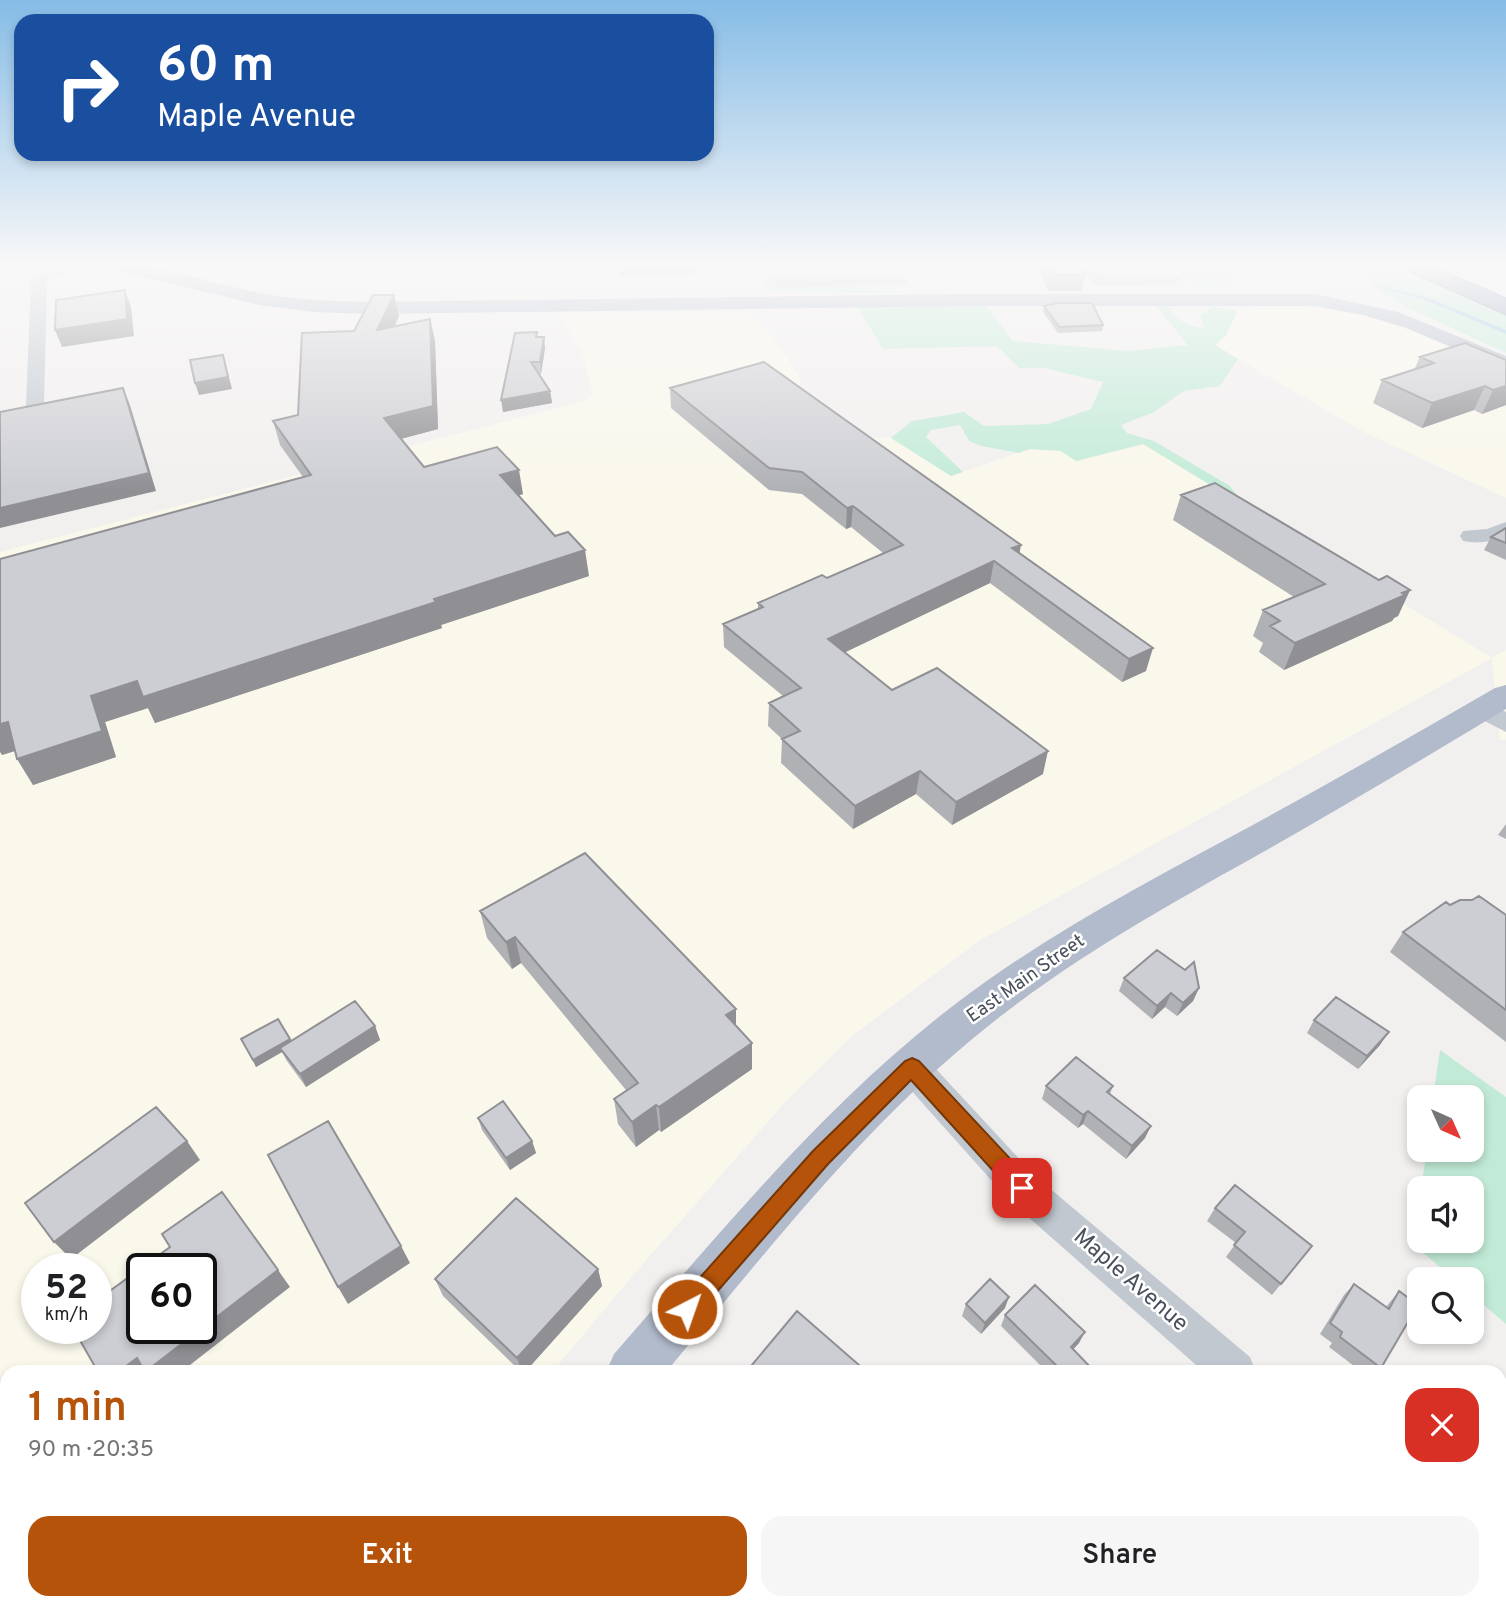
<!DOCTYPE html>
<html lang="en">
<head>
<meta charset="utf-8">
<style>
  :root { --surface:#fff; --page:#f6f6f6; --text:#202124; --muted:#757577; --accent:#b45309 }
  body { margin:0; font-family:Overpass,sans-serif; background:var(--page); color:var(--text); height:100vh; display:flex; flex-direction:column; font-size:26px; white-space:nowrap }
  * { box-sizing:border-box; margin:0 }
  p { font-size:23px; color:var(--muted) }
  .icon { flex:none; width:38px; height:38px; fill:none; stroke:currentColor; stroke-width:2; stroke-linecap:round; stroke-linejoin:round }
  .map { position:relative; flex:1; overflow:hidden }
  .drawer { position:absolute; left:0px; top:1365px; width:1507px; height:245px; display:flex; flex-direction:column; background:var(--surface); border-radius:21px 21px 0 0; box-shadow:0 4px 10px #0003 }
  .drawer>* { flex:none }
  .top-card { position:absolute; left:14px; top:14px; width:700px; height:147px; border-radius:21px; box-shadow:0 4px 10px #0003; background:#1a4fa0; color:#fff; overflow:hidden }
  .needle { width:46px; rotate:135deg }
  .tools { position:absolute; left:1407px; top:1085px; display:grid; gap:14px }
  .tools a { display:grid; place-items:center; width:77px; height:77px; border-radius:14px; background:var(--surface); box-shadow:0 4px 10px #0003; font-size:35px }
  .speed { position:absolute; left:21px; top:1253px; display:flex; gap:14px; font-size:35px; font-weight:700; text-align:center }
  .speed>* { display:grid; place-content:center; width:91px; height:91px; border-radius:50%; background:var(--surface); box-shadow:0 4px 10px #0003; line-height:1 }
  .speed small { font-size:18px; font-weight:400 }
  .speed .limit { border:4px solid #111; border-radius:10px; background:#fff; color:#111 }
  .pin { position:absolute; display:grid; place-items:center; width:60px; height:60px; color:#fff; margin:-30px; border-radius:14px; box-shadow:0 4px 10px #0006 }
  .me { position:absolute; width:77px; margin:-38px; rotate:41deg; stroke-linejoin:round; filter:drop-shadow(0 0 5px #0008) }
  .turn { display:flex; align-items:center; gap:24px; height:147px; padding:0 28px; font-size:32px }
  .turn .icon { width:91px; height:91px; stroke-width:2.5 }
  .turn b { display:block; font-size:49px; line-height:60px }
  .round { display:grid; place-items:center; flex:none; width:74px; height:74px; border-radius:21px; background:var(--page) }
  .summary { display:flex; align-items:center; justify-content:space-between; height:119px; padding:0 28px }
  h1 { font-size:42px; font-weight:600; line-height:52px; color:var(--accent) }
  .cta { display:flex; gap:14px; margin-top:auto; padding:14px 28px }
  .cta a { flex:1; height:80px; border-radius:21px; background:var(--accent); color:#fff; font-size:28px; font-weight:600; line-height:80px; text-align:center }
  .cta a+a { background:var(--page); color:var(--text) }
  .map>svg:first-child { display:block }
</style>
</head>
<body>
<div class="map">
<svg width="1506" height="1610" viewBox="0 0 1506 1610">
  <rect width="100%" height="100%" fill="#f2f0ef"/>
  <path fill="#faf8eb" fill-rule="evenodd" d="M 1255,306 L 1305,306 L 1358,313 L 1397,324 L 1506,372 L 1506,498 L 1366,433 L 1214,345 L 1226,335 L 1237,311 Z
    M 749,312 L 774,339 L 787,357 L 800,378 L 800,397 L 859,437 L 891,438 L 951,476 L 1030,449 L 1061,451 L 1077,461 L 1143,444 L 1492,658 L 1506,650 L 1506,740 L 1500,740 L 1492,658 L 982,939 L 853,1035 L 787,1100 L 634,1274 L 552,1372 L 7,1372 L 7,1603 L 337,1603 L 331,1610 L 0,1610 L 0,552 L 584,401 L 592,394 L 584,358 L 560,314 ZM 37,1269 L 96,1269 L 96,1328 L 37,1328 ZM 142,1269 L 201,1269 L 201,1328 L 142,1328 Z"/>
  <path fill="#c2ebd7" d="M 760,266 L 894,266 L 896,294 L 767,291 Z
    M 1152,266 L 1253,266 L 1256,270 L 1234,270 L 1229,286 L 1198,288 L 1179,274 Z
    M 1351,266 L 1400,266 L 1506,315 L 1506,353 L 1402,305 L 1375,288 L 1364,272 Z
    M 1154,303 L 1171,308 L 1173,316 L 1191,326 L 1205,329 L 1200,315 L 1213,307 L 1237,311 L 1226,335 L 1215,345 L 1238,359 L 1220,386 L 1184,391 L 1154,412 L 1121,425 L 1127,433 L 1154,441 L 1230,486 L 1245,506 L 1143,444 L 1076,461 L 1061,451 L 1030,449 L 1019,453 L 981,446 L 969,441 L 960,425 L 931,430 L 926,437 L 963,472 L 951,476 L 891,438 L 912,421 L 964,412 L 984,426 L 1048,424 L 1091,409 L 1103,382 L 1044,368 L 1019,368 L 997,346 L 883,349 L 857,306 L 986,305 L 1012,341 L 1128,351 L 1188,345 Z
    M 1440,1050 L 1506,1097 L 1506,1324 L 1472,1295 L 1472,1279 L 1454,1279 L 1414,1245 L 1419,1205 L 1419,1241 L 1472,1241 L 1472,1188 L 1421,1188 L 1427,1150 L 1472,1150 L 1472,1097 L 1433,1097 Z"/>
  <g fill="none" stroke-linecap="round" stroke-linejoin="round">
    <path fill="#93c9e4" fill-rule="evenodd" d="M 1213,266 L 1218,266 L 1233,272 L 1229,273 Z
      M 1375,284 L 1429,298 L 1506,330 L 1506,334 L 1425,300 L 1373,286 L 1373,285 Z"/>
    <g stroke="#7787a5" stroke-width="3">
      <path id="highway" d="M 1404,266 L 1430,266 L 1506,299 L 1506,314 L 1407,270 Z"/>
    </g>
    <path fill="#c1c8d0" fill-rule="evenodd" d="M 59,266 L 79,266 L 47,281 L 44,406 L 35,412 L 26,406 L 31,279 Z
      M 1083,266 L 1097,266 L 1103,276 L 1173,274 L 1181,279 L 1173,284 L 1098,286 L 1093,284 Z
      M 899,276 L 904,278 L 907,281 L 904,284 L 775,287 L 767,282 L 775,277 Z
      M 1506,522 L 1506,536 C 1493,542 1478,544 1463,541 L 1460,536 L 1463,531 L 1487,529 Z
      M 1482,701 L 1506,712 L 1506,732 L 1473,715 L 1469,709 L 1473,703 Z
      M 912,1052 L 924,1056 L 1035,1176 L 1250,1357 L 1256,1372 L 1204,1372 L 1009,1200 L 900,1078 L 895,1067 L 900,1056 Z
      M 1500,1590 L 1506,1601 L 1506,1610 L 1458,1610 L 1455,1603 L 1500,1603 Z
      M 573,1603 L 623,1603 L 626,1610 L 576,1610 Z"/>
    <path fill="#b2bbcb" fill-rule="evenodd" d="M 113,266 C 161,263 209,283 256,292 C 293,300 332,301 370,302 L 966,294 L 1315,294 L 1398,312 L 1506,356 L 1506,370 L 1406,328 L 1363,315 L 1315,306 L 966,306 L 370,314 L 314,312 L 259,305 L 115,270 Z
      M 1506,685 L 1506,709 C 1428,756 1351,802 1272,847 C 1174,902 1075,956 987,1027 C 864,1125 767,1252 666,1372 L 606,1372 L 614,1354 C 722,1231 827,1101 958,1002 C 1049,933 1151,880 1251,826 C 1333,781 1414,735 1495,688 Z
      M 396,1603 L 459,1603 L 456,1610 L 393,1610 Z"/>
    <use href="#highway" fill="#8c9cb9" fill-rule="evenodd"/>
  </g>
  <path fill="#b0b1b5" d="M 224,266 L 255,266 L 244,270 Z
    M 618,266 L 700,266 L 701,273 L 619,276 Z
    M 1036,266 L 1080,266 L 1085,275 L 1082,291 L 1048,291 Z
    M 394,295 L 399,316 L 394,327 L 430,319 L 435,341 L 438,429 L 401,439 L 424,467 L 523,494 L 518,496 L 589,576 L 441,625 L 442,628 L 155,723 L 148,708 L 105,722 L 116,757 L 33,785 L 15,751 L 2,755 L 303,477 L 280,445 L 273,421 L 298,415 L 354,331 Z
    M 1044,306 L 1103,325 L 1102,331 L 1058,333 L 1043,312 Z
    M 538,337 L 545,348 L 541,374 L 539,374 L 550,391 L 552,403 L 503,412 Z
    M 1465,343 L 1506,405 L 1482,414 L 1474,410 L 1422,428 L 1373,403 L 1382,380 L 1414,370 L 1420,357 Z
    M 670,388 L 1019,553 L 1146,671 L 1122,682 L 990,583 L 845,652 L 892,690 L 1043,774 L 952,825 L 916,794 L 853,829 L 781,763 L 782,739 L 768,726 L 769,703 L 783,696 L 724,647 L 723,624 L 758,609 L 758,603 L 827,578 L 883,553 L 851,527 L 846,529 L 802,494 L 769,490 L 671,408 Z
    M 1181,495 L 1379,580 L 1410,590 L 1398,616 L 1394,618 L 1392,621 L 1284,670 L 1259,652 L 1263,643 L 1253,636 L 1263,610 L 1294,597 L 1173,520 Z
    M 1506,528 L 1506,560 L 1484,550 L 1491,537 Z
    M 1506,824 L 1506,839 L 1498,835 Z
    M 1450,905 L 1506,915 L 1506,1042 L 1390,952 L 1403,932 Z
    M 480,911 L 736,1009 L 736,1025 L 752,1043 L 752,1069 L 661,1132 L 659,1130 L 636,1147 L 618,1124 L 614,1099 L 626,1090 L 521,963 L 512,969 L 487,938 Z
    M 1124,978 L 1199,988 L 1193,1001 L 1177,1016 L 1165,1007 L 1152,1019 L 1119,991 Z
    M 1314,1020 L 1380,1045 L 1358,1069 L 1307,1033 Z
    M 375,1026 L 380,1040 L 306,1087 L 287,1061 L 282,1052 L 256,1067 L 241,1039 L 291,1041 Z
    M 1046,1086 L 1113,1086 L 1110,1094 L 1145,1138 L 1126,1159 L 1083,1124 L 1078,1128 L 1042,1099 Z
    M 478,1118 L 532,1141 L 536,1153 L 510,1170 L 482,1130 Z
    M 1215,1208 L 1312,1246 L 1272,1295 L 1226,1257 L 1236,1243 L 1207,1221 Z
    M 598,1269 L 602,1286 L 525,1372 L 521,1372 L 443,1296 L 435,1279 Z
    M 1354,1284 L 1386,1307 L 1399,1291 L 1381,1368 L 1377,1372 L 1362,1372 L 1329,1347 L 1332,1343 L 1320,1334 L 1344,1295 Z
    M 966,1304 L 1005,1308 L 981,1334 L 962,1316 Z
    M 1005,1315 L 1079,1343 L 1073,1349 L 1095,1372 L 1047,1372 L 1001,1326 Z
    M 1500,1397 L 1506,1401 L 1506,1492 L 1500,1487 Z
    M 1254,1603 L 1320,1603 L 1317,1610 L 1249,1610 Z"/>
  <path fill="#909094" d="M 242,266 L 255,266 L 244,270 Z
    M 125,290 L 131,307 L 134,336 L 62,347 L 55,330 Z
    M 394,295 L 399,316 L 383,353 L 377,330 Z
    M 430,319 L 435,341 L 438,429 L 389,442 L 384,418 Z
    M 544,337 L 545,348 L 541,374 L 540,362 Z
    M 223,355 L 232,389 L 199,395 L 195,383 Z
    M 1485,386 L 1474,410 L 1422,428 L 1432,403 Z
    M 1506,386 L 1506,405 L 1482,414 L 1493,390 Z
    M 123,388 L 130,405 L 156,491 L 0,528 L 0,508 Z
    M 550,391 L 552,403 L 503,412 L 501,400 Z
    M 519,470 L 523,494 L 504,500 L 500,475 Z
    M 853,506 L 851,527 L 846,529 L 847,508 Z
    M 1021,545 L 1017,567 L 1012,548 Z
    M 585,550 L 589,576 L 441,625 L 442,628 L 155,723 L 148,708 L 105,722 L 116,757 L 33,785 L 17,759 L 91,696 L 137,681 L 434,599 Z
    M 994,561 L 990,583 L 827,661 L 828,639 Z
    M 1410,590 L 1398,616 L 1394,618 L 1392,621 L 1284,670 L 1295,643 Z
    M 1153,648 L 1146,671 L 1122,682 L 1129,659 Z
    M 8,722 L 24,748 L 2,755 L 0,752 L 0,724 Z
    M 1048,751 L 1043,774 L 952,825 L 956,802 Z
    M 920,771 L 916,794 L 853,829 L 855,806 Z
    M 515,937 L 521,963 L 512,969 L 506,942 Z
    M 1199,988 L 1193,1001 L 1177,1016 L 1183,1003 Z
    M 1171,993 L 1165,1007 L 1152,1019 L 1157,1006 Z
    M 736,1009 L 736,1035 L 726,1015 Z
    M 375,1026 L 380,1040 L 306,1087 L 300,1074 Z
    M 1389,1032 L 1380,1045 L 1358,1069 L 1367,1056 Z
    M 290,1039 L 293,1046 L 280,1048 L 282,1052 L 256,1067 L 253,1060 Z
    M 752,1043 L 752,1069 L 661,1132 L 659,1107 Z
    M 656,1105 L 659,1130 L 636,1147 L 632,1122 Z
    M 1088,1111 L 1083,1124 L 1078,1128 L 1083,1115 Z
    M 1151,1126 L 1145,1138 L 1126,1159 L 1132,1146 Z
    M 187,1141 L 200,1160 L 71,1259 L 54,1242 Z
    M 532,1141 L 536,1153 L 510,1170 L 506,1158 Z
    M 401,1246 L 410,1263 L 348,1304 L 338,1287 Z
    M 598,1269 L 602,1286 L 525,1372 L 522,1372 L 517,1358 Z
    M 278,1270 L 290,1287 L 181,1372 L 118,1372 L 137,1358 Z
    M 1009,1297 L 1005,1308 L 981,1334 L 985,1323 Z
    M 1085,1332 L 1079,1343 L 1065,1358 L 1071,1347 Z
    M 0,1429 L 7,1434 L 7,1441 Z
    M 101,1603 L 118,1603 L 122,1610 L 105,1610 Z"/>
  <path fill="#cdced3" stroke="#909094" stroke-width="2" fill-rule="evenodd" d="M 1047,266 L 1080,266 L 1085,275 L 1051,275 Z
    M 125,290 L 127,319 L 55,330 L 56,300 Z
    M 373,295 L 394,295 L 377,330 L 430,319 L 433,406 L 384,418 L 424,467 L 497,447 L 519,470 L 500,475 L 555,536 L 568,532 L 585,550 L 434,599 L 436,602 L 143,697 L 137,681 L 91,696 L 102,731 L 17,759 L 8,722 L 0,724 L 0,559 L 311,475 L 273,421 L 298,415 L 302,333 L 354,331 Z
    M 1057,303 L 1092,303 L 1103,325 L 1059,327 L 1044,306 Z
    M 537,332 L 536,337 L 544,337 L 540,362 L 531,362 L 550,391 L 501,400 L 515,333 Z
    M 1465,343 L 1506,360 L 1506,386 L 1493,390 L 1485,386 L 1432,403 L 1382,380 L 1434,363 L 1420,357 Z
    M 223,355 L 228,377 L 195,383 L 190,360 Z
    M 764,362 L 1021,545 L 1012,548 L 1153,648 L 1129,659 L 994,561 L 828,639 L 892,690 L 937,668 L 1048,751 L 956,802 L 920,771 L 855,806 L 782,739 L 800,731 L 769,703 L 801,688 L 723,624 L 763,607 L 758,603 L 822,575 L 827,578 L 903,545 L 853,506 L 847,508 L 802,472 L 769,468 L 670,388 Z
    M 123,388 L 149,473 L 0,508 L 0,412 Z
    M 1215,483 L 1379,580 L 1387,576 L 1410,590 L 1402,593 L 1405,595 L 1295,643 L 1270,626 L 1280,621 L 1263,610 L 1325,584 L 1181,495 Z
    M 1506,528 L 1506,543 L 1491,537 Z
    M 585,853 L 736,1009 L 726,1015 L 752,1043 L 659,1107 L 656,1105 L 632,1122 L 614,1099 L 638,1083 L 515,937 L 506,942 L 480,911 Z
    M 1479,896 L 1506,915 L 1506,1010 L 1403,932 L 1446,902 L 1450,905 L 1460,900 L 1472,900 Z
    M 1157,950 L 1185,970 L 1194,962 L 1199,988 L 1183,1003 L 1171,993 L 1157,1006 L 1124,978 Z
    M 1336,997 L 1389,1032 L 1367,1056 L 1314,1020 Z
    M 355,1001 L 375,1026 L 300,1074 L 280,1048 Z
    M 278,1019 L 290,1039 L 253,1060 L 241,1039 Z
    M 1076,1057 L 1113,1086 L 1107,1092 L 1151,1126 L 1132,1146 L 1088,1111 L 1083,1115 L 1046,1086 Z
    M 503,1101 L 532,1141 L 506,1158 L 478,1118 Z
    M 156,1107 L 187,1141 L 54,1242 L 25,1203 Z
    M 328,1121 L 401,1246 L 338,1287 L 268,1155 Z
    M 1235,1185 L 1312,1246 L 1281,1284 L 1234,1245 L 1245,1232 L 1215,1208 Z
    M 222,1192 L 278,1270 L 145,1372 L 137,1358 L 118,1372 L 98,1372 L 73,1328 L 96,1328 L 96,1301 L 170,1247 L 162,1234 ZM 142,1269 L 201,1269 L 201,1328 L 142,1328 Z
    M 516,1198 L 598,1269 L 517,1358 L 435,1279 Z
    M 990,1279 L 1009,1297 L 985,1323 L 966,1304 Z
    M 1354,1284 L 1389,1309 L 1399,1291 L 1418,1305 L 1381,1368 L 1340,1337 L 1342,1332 L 1330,1323 Z
    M 1035,1285 L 1085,1332 L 1071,1347 L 1095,1372 L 1063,1372 L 1005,1315 Z
    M 797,1311 L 867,1372 L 746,1372 Z
    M 1500,1397 L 1506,1401 L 1506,1471 L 1500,1466 Z
    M 0,1429 L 7,1441 L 7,1603 L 101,1603 L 105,1610 L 0,1610 Z
    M 1259,1603 L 1320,1603 L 1321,1604 L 1317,1610 L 1255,1610 Z"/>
  <linearGradient id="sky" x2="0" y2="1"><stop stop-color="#86bce6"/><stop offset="0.54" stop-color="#f9f8f8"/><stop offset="1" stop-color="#f9f8f8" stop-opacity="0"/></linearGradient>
  <rect width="1506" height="491" fill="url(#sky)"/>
  <path fill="#b45309" stroke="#753606" stroke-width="2" d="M 912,1058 L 919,1061 L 1030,1180 L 1033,1188 L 1030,1195 L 1022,1198 L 1015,1195 L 911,1080 L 828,1164 L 695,1317 L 687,1321 L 679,1317 L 676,1309 L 679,1301 L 813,1151 L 905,1061 Z"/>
  <g text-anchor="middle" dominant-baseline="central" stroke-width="5" stroke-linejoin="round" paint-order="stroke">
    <g font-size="19" fill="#49505b" stroke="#fff">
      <text transform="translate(1026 979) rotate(-35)">East Main Street</text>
    </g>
    <g font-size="23" fill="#49505b" stroke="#fff">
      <text transform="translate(1130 1281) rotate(41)">Maple Avenue</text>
    </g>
  </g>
</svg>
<div class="tools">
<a><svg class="needle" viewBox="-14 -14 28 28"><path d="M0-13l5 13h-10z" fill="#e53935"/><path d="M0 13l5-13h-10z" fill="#757577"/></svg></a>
<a><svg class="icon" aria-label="sound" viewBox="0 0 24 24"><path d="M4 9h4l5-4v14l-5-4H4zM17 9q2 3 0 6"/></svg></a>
<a><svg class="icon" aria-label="search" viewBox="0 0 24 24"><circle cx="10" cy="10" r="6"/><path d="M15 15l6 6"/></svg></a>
</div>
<div class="speed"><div>52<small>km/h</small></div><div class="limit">60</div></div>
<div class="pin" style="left:1022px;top:1188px;background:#d93025"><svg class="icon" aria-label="arrive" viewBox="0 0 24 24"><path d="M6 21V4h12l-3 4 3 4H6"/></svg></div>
<svg class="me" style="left:687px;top:1309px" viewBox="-20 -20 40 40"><circle r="17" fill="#b45309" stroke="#fff" stroke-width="3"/><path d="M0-11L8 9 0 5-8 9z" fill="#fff"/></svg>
<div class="top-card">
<div class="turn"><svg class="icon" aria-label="right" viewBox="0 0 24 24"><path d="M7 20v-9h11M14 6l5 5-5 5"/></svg><div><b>60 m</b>Maple Avenue</div></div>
</div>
<section class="drawer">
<div class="summary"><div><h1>1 min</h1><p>90 m · 20:35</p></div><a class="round" style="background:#d93025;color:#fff"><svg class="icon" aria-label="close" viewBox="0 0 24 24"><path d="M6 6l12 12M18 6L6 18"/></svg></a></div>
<div class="cta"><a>Exit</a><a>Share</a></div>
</section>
</div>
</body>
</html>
